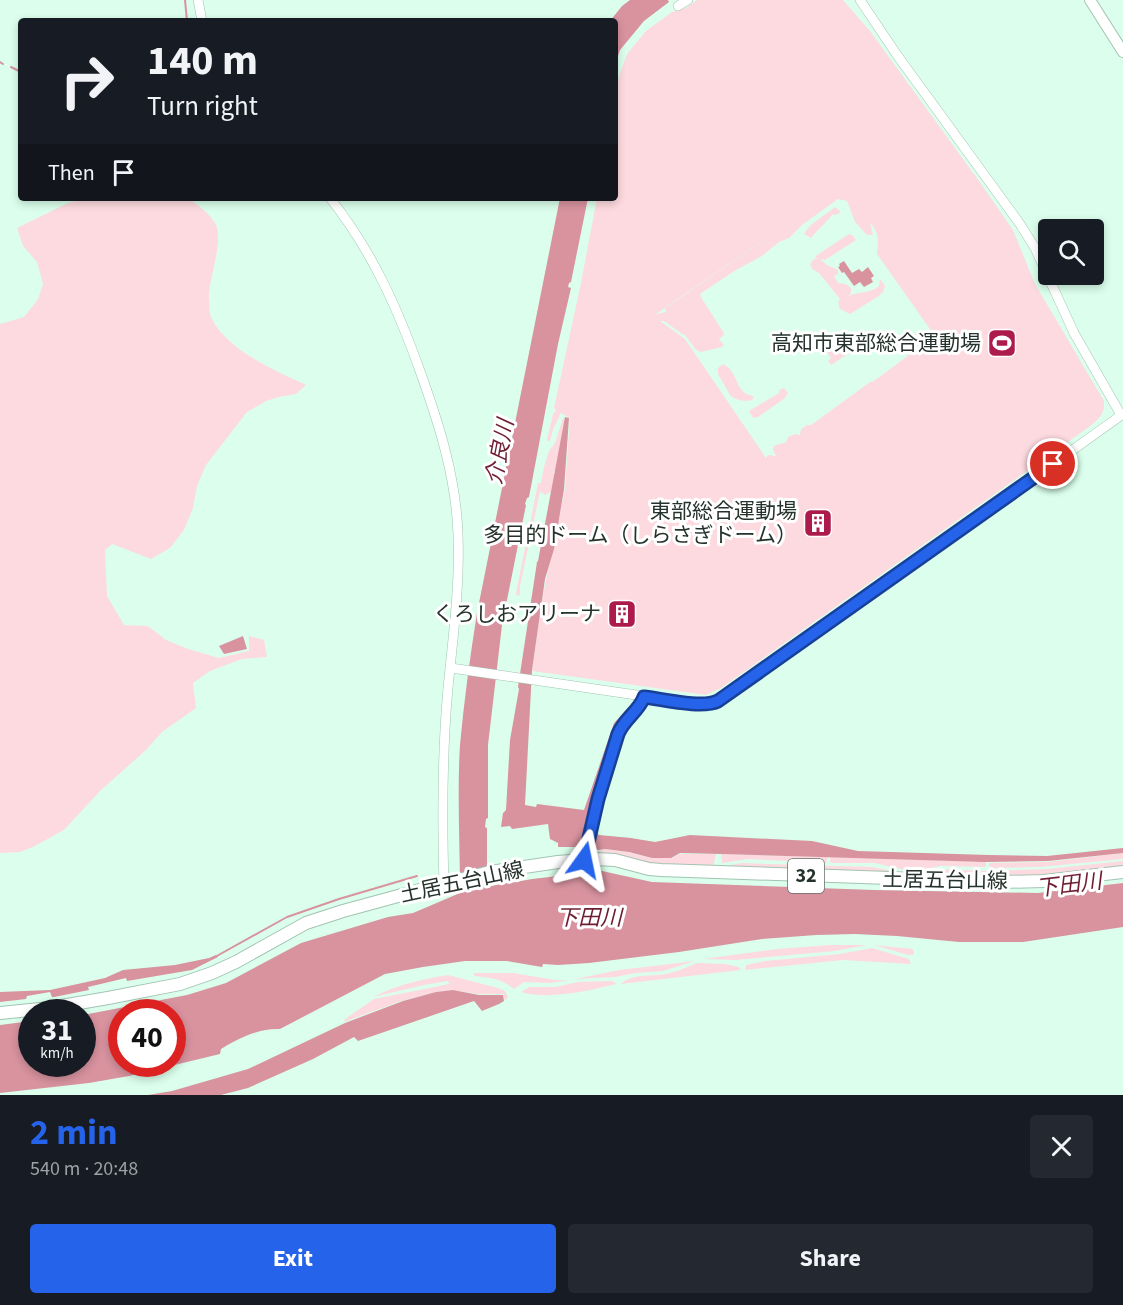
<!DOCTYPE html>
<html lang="en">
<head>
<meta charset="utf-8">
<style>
  :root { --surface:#171b24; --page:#242831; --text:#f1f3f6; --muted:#9ea1a6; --accent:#2563eb }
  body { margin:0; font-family:"Source Sans 3","Noto Sans JP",sans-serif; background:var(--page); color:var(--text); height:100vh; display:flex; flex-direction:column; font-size:22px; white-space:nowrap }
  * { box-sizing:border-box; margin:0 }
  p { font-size:20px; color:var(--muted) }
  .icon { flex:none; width:33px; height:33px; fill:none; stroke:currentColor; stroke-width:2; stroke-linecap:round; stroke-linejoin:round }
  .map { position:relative; height:1095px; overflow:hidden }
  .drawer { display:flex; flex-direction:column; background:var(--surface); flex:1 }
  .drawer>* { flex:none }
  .top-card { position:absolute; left:18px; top:18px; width:600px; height:183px; border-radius:6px; box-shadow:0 3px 9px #0003; background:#171b24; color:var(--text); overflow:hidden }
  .buttons { position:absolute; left:1038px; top:219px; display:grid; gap:12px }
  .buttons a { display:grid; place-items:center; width:66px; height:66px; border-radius:6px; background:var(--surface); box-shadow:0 3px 9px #0003; font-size:30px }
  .speed { position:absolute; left:18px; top:999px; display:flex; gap:12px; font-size:30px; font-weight:700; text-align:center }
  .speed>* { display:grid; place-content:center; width:78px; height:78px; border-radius:50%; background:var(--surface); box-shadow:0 3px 9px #0003; line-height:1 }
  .speed small { font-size:15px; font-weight:400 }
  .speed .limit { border:9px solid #d22; background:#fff; color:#111 }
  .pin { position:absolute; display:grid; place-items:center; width:51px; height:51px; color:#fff; margin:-26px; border:3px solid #fff; border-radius:50%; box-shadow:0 2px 6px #0007 }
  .me { position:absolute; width:66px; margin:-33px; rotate:12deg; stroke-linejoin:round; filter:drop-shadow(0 0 4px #0008) }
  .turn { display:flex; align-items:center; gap:21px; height:126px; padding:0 30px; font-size:27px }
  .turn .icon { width:78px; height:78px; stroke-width:2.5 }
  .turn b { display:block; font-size:42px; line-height:51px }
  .then { display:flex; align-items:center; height:57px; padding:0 30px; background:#0003; gap:12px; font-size:22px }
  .round { display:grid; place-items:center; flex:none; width:63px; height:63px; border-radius:6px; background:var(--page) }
  .head { display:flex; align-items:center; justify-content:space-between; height:102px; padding:0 30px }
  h1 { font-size:36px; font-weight:700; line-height:45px; color:var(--accent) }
  .action { display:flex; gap:12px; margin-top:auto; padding:12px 30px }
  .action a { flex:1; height:69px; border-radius:6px; background:var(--accent); color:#fff; font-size:24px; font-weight:700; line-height:69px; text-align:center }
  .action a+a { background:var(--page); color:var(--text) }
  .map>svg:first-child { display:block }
</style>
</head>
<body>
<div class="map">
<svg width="1123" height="1095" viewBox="0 0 1123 1095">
  <rect width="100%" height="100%" fill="#dbffec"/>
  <path fill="#fddadf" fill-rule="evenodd" d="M 697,0 L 843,0 L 870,31 L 979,181 L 1013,230 L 1035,284 L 1104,401 C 1105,414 1099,419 1089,427 L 741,674 L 721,688 L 706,695 L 532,671 L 541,605 L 565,488 L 570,418 L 560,413 C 559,420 555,424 553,430 C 551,435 552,437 549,442 L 547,440 L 553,414 L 556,410 L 554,408 L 581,283 L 597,198 L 615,198 L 615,99 L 619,76 L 627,54 L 646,31 L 672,12 L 686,8 ZM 829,195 L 670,305 L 665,308 L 666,312 L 656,314 ZM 838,199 L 847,201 L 855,222 L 867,235 L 873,235 L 870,223 C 880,234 878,241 877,254 L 932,332 L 933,337 L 874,381 L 870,382 L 811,425 L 807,425 L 801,429 L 800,435 L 795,434 L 788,437 L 786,442 L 774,446 L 773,450 L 776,456 L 768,455 L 766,458 L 685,339 L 660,321 L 664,321 L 682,334 L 685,335 L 696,350 L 701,352 L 722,347 L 724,345 L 719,339 L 723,336 L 724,333 L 702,299 L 700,294 L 736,270 L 762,256 L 779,242 L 789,238 L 802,225 Z
    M 90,198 L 188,198 C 198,205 209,213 215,223 C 225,239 208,279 209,299 C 210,305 209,312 211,317 C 226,350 276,371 306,385 L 296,394 L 279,397 L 266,401 L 247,412 L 206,465 L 197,486 L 193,508 L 184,530 L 170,548 L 151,559 L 112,544 L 105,550 L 107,596 L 124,625 L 148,626 L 166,640 L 188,649 L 219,658 L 249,651 L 249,636 L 264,640 L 267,657 L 242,659 L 210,671 L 193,683 L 196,708 L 162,732 L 146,750 L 100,791 L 64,830 L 33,847 L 20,852 L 0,853 L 0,324 L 24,317 L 38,299 L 43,284 L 37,262 L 23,246 L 17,228 L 68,203 Z
    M 835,207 L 840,211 L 839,214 L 832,215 C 826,223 818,229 811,238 L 804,234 C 810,222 825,216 835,207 Z
    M 849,234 L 852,235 L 856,240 L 825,260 L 820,259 L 827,265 L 838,270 L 838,274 L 834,276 L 838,283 L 846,284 L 851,288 L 851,293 L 848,296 C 859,291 870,294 879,286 L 880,279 L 885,286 L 883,292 L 879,296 L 850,314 L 840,309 L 838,302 L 840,299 L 819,273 L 812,269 L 810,264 L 814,259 L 819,259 L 815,258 L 817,255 Z
    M 919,331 L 924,331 L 925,335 L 899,352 L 895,353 L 889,348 L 891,346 L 898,347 Z
    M 843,342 L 855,346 L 857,348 L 831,365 L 828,361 L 831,358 L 827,352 Z
    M 723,364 C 737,371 735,385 744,392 C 747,395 751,395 754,397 L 752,400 C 746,402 734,400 730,395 L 718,374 L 718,368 Z
    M 784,388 L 788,393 L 785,398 L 758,417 L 753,418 L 749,411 L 779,393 L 779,390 Z
    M 563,418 L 564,418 L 565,424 L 562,461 L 553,473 L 556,476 L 554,491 L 544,495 L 543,493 L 540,492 L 520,586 L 520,595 L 517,596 L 516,593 L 538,483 L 541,483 L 544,467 L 549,451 L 555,443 Z
    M 604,849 L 628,852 L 652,858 L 671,858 L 680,854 L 716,854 L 713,867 L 657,864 L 599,853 L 599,851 Z
    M 1123,853 L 1123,859 L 1040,867 L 990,868 L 989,867 L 989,863 L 1048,862 Z
    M 721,854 L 828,857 L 826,863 L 748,859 L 722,863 Z
    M 830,857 L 986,862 L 986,866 L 985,867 L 941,866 L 920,870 L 905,870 L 874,863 L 832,863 L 830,862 Z
    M 1123,861 L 1123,868 L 1028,877 L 909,874 L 941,869 L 985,871 L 1047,869 Z
    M 741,863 L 872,867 L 903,873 L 722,867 Z
    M 830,945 L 867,945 L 835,951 L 735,960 L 703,959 L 777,949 Z
    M 874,945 L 913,949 L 914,955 L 908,955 Z
    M 872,948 L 909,959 L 911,964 L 843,960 L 745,970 L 746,965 L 765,961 L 840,954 Z
    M 695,961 L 663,971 L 636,973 L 615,977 L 575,979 L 619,970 Z
    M 697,963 L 725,964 L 739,967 L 741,970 L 621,984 C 632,973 651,977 666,974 C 676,972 687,967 697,963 Z
    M 474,973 L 513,973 L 555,980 L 569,980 L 550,983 L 524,982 L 514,989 C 497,977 494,979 475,976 L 474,975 Z
    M 448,975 L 498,988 L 505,991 L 508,997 L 505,1001 L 503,994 L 478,994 L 453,990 L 437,992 L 401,1001 L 344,1022 L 345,1019 L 374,999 L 449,984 L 448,981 L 424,985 L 373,997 C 400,984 419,980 448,975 Z
    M 612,981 L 614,982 L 616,984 C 588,991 549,1000 521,992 L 529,987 L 555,987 L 578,982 Z"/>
  <path fill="#d8939f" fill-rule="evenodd" d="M 630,0 L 668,0 L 669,2 L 644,21 L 620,50 L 615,65 L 615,21 L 610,21 L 622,6 Z
    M 560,198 L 588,198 L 571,282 L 569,283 L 568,287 L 571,288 L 558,344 L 529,497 L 527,498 L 525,504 L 526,505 L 502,625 L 488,745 L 488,818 L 486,819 L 485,827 L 487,828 L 487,887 L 509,882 L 510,883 L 532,879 L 602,871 L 652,882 L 874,890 L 1038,893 L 1123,883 L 1123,927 L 1023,942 L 959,942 L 897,936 L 855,934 L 816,935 L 762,939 L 679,952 L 589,963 L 558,965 L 543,964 L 542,967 L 507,961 L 465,961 L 423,967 L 385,974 L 280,1029 C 260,1028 239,1038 221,1049 L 220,1054 L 129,1076 L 89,1083 L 0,1093 L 0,1025 L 31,1021 L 32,1064 L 82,1064 L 83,1015 L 187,995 L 226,983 L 301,943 L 388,917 L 413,913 L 460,893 C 460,844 457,794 460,745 C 464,701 470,657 477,613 ZM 122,1012 L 172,1012 L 172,1064 L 122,1064 Z
    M 844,261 L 852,273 L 859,269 L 862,272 L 868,267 L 874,276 L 871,278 L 873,282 L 864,287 L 860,282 L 854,286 L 844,272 L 842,273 L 838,267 L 840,266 L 839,264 Z
    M 565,417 L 569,418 L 564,489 L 554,549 L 545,579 L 532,670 L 525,805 L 536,807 L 537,804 L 584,810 L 614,723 L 628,708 L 630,710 L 619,722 L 616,727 L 592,802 L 586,829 L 595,832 L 599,835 L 631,838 L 655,842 L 690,835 L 812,841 L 858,851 L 989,855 L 1047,856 L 1123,848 L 1123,853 L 1048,861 L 985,862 L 721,854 L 680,853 L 671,858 L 652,858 L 629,852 L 605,849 L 598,850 L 593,847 L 558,847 L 558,843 L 550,839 L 548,824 L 512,829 L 510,826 L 501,827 L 503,813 L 506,810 L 510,740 L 519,689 L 518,687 L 537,562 L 538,561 Z
    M 243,636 L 247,649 L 224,654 L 219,646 Z
    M 216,955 L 218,957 L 192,970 L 127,981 L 126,978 L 88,987 L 89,990 L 54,997 L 52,997 L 50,992 L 27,996 L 26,999 L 0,1002 L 0,992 L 50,990 L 105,978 L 123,970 L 175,965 L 209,958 Z
    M 453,990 L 479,995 L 503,995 L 504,1001 L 499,1004 L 482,1011 L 474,1001 L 358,1041 L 354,1037 L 313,1059 L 248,1088 L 221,1095 L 148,1095 L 172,1091 L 248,1069 L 345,1023 L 403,1001 L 436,992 Z"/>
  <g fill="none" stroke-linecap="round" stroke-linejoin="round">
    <path stroke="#d8939f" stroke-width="2" d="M 185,0 L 187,21
      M 0,62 L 3,64
      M 11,67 L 21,72
      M 215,957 L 287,917 L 339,899 L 417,876"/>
    <g stroke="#a2c4b2" stroke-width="10">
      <path id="tertiary" d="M 198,0 L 202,21
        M 860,0 L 897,55 L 1020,224 L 1035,248 L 1074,333 L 1121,415
        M 678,6 L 688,0
        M 330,198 C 372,251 397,307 420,371 C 439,424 456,477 458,534 C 460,586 453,637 448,688 C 442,753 442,819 444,884
        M 451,668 L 691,703 L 703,704 L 713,703 L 955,534 L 1123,414
        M 584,860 L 598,799 L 618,734 C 624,719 639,711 644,697"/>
    </g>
    <g stroke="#a2c4b2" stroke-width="12">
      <path id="secondary" d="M 1090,0 L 1123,52"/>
    </g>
    <g stroke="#a2c4b2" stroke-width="14">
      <path id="primary" d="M 0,1013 L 50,1008 L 108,998 L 180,984 L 212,973 L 236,962 L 306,923 L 343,911 L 420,890 L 490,872 L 558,862 L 595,859 L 615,860 L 649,869 L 661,870 L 1002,882 L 1044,881 L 1123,872"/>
    </g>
    <use href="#tertiary" stroke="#fff" stroke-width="9"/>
    <use href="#secondary" stroke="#fff" stroke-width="10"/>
    <use href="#primary" stroke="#fff" stroke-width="12"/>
  </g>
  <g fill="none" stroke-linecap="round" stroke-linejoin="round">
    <g stroke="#184099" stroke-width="15">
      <path id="route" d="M 584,860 L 598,799 L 618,734 C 624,719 639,711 644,697 C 662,699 702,709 718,701 L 1053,464"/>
    </g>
    <use href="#route" stroke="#2563eb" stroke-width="10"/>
  </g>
  <defs>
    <g id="stadium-square" transform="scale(1.5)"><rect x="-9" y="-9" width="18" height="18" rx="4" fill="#ad1b4c" stroke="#fff"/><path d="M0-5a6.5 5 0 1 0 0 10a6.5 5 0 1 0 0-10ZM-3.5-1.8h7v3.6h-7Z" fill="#fff"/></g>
    <g id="building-square" transform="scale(1.5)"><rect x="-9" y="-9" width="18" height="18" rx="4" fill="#ad1b4c" stroke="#fff"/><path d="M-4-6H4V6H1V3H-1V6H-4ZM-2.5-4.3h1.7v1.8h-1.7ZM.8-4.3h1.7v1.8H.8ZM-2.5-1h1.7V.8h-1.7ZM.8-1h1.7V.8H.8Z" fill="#fff"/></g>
  </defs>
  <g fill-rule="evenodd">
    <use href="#stadium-square" x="1002" y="343"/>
    <use href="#building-square" x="818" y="523"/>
    <use href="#building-square" x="622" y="614"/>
  </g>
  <g text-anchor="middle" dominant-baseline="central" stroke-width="6" stroke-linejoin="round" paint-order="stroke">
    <rect fill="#fff" stroke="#67706b" stroke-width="1.5" x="788" y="859" width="36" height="34" rx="4.5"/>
    <g font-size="20" font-weight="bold" fill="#26332c">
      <text x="806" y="876">32</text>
    </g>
    <g font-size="21" fill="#26332c" stroke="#fff" text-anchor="end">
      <text x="981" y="343">高知市東部総合運動場</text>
      <text x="797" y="511">東部総合運動場<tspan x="797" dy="24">多目的ドーム（しらさぎドーム）</tspan></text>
      <text x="601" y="614">くろしおアリーナ</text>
    </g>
    <g font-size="21" fill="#26332c" stroke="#fff">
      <text transform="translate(945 880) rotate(1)">土居五台山線</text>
      <text transform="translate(462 882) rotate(-12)">土居五台山線</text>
    </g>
    <g font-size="22" font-style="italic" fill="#6e1d33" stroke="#fff">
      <text transform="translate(500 452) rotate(-79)">介良川</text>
      <text transform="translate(1069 885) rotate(-7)">下田川</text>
      <text x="589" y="918">下田川</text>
    </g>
  </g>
</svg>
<div class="buttons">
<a><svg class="icon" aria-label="search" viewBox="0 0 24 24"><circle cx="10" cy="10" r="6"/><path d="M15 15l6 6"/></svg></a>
</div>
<div class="speed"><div>31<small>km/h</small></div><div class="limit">40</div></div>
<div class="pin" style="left:1053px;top:464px;background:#d93025"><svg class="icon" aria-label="arrive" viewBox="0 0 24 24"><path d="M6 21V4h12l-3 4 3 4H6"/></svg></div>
<svg class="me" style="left:584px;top:860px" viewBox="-20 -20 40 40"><path d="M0-17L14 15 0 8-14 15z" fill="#2563eb" stroke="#fff" stroke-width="4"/></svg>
<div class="top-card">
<div class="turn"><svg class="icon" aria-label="right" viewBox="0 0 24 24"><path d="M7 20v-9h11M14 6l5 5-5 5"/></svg><div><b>140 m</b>Turn right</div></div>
<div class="then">Then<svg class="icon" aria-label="arrive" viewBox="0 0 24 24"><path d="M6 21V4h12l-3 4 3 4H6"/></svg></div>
</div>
</div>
<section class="drawer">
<div class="head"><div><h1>2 min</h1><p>540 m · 20:48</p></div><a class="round"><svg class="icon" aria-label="close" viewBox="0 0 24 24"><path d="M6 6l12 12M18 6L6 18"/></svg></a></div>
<div class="action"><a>Exit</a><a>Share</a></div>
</section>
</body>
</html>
